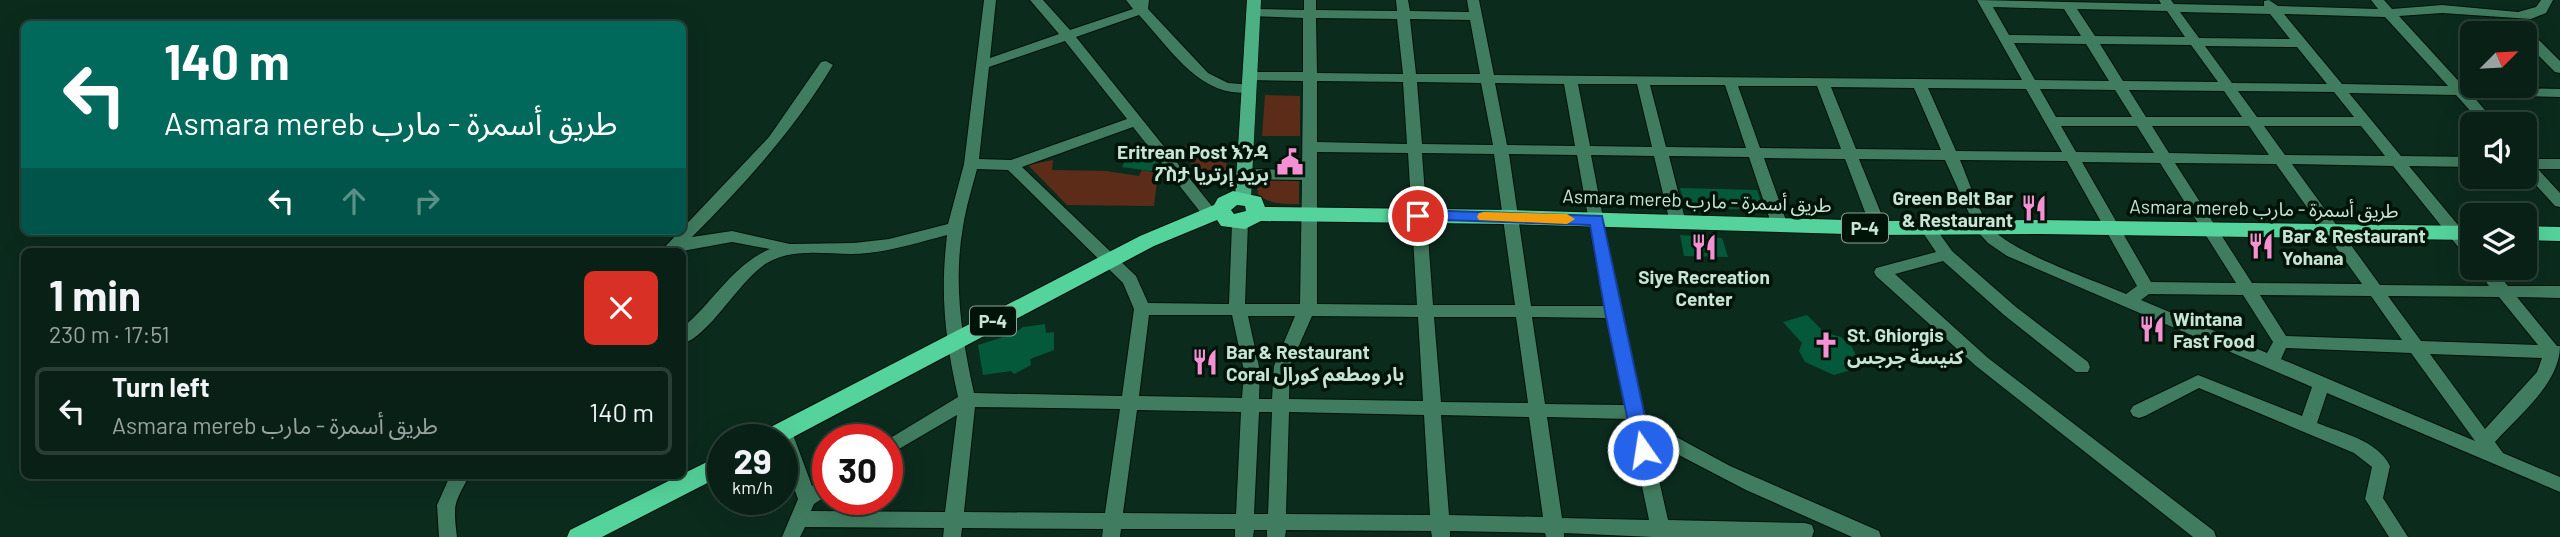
<!DOCTYPE html>
<html lang="en">
<head>
<meta charset="utf-8">
<style>
  :root { --surface:#082016; --page:#162d23; --text:#f1f3f6; --muted:#98a3a1; --line:#293e35 }
  body { margin:0; font-family:Barlow,"Noto Sans Arabic","Noto Sans Ethiopic",sans-serif; background:var(--page); color:var(--text); height:100vh; display:flex; flex-direction:column; font-size:26px; white-space:nowrap }
  * { box-sizing:border-box; margin:0 }
  p { font-size:23px; color:var(--muted) }
  .icon { flex:none; width:38px; height:38px; fill:none; stroke:currentColor; stroke-width:2; stroke-linecap:round; stroke-linejoin:round }
  .map { position:relative; flex:1; overflow:hidden }
  .details { position:absolute; left:21px; top:248px; width:665px; height:231px; display:flex; flex-direction:column; background:var(--surface); border-radius:10px; box-shadow:0 7px 28px #0002,0 0 0 2px var(--line) }
  .details>* { flex:none }
  .guide { position:absolute; left:21px; top:21px; width:665px; height:214px; border-radius:10px; box-shadow:0 7px 28px #0002,0 0 0 2px var(--line); background:#00695c; color:#fff; overflow:hidden }
  .needle { width:46px; rotate:66deg }
  .fabs { position:absolute; left:2460px; top:21px; display:grid; gap:14px }
  .fabs a { display:grid; place-items:center; width:77px; height:77px; border-radius:10px; background:var(--surface); box-shadow:0 7px 28px #0002,0 0 0 2px var(--line); font-size:35px }
  .speed { position:absolute; left:707px; top:424px; display:flex; gap:14px; font-size:35px; font-weight:700; text-align:center }
  .speed>* { display:grid; place-content:center; width:91px; height:91px; border-radius:50%; background:var(--surface); box-shadow:0 7px 28px #0002,0 0 0 2px var(--line); line-height:1 }
  .speed small { font-size:18px; font-weight:400 }
  .speed .limit { border:10px solid #d22; background:#fff; color:#111 }
  .pin { position:absolute; display:grid; place-items:center; width:60px; height:60px; color:#fff; margin:-30px; border:4px solid #fff; border-radius:50%; box-shadow:0 2px 7px #0007 }
  .me { position:absolute; width:77px; margin:-38px; rotate:347deg; stroke-linejoin:round; filter:drop-shadow(0 0 5px #0008) }
  .turn { display:flex; align-items:center; gap:24px; height:147px; padding:0 28px; font-size:32px }
  .turn .icon { width:91px; height:91px; stroke-width:2.5 }
  .turn b { display:block; font-size:49px; line-height:60px }
  .lanes { display:flex; align-items:center; height:66px; padding:0 28px; background:#0003; justify-content:center; gap:35px; direction:ltr }
  .lanes .off { opacity:.35 }
  .round { display:grid; place-items:center; flex:none; width:74px; height:74px; border-radius:10px; background:var(--page) }
  .head { display:flex; align-items:center; justify-content:space-between; height:119px; padding:0 28px }
  h1 { font-size:42px; font-weight:700; line-height:52px }
  ul { padding:0; list-style:none }
  li { display:flex; align-items:center; gap:21px; height:88px; margin:0 14px 10px; padding:0 14px; border:4px solid var(--line); border-radius:10px }
  li div { flex:1 }
  li b { display:block; font-size:26px }
  li em { font-style:normal }
  .map>svg:first-child { display:block }
</style>
</head>
<body>
<div class="map">
<svg width="2560" height="537" viewBox="0 0 2560 537">
  <rect width="100%" height="100%" fill="#0b2b1d"/>
  <path fill="#5d2c18" d="M 1265,95 L 1300,96 L 1300,136 L 1262,136 Z
    M 1194,143 L 1192,158 L 1221,159 L 1223,144 L 1228,144 L 1226,171 L 1196,169 L 1178,149 Z
    M 1053,160 L 1052,170 L 1106,171 L 1139,176 L 1142,170 L 1158,173 L 1154,206 L 1067,205 L 1028,165 Z
    M 1269,179 L 1299,179 L 1299,204 C 1284,204 1270,205 1258,194 L 1257,188 Z"/>
  <path fill="#05593b" d="M 1144,147 L 1161,167 L 1151,171 L 1122,167 L 1129,153 Z
    M 1680,188 L 1757,190 L 1764,210 L 1685,208 Z
    M 1680,235 L 1722,238 L 1728,257 L 1684,256 Z
    M 1807,315 L 1824,332 L 1841,337 L 1852,347 L 1858,360 L 1854,369 L 1834,375 L 1805,362 L 1799,351 L 1802,343 L 1783,322 Z
    M 1045,324 L 1046,333 L 1054,332 L 1054,350 L 1030,359 L 1031,365 L 1014,374 L 1011,371 L 983,375 L 978,345 L 1013,334 L 1023,327 Z"/>
  <g fill="none" stroke-linecap="round" stroke-linejoin="round">
    <g stroke="#021209" stroke-width="2">
      <path id="minor" d="M 984,0 L 996,0 L 990,58 L 1059,34 L 1030,0 L 1043,0 L 1070,30 L 1133,9 L 1126,0 L 1149,0 L 1148,9 L 1208,73 L 1228,83 L 1254,85 L 1256,88 L 1254,91 C 1203,103 1169,47 1139,15 L 1076,37 L 1215,210 L 1218,214 L 1215,218 L 1205,218 L 1133,127 L 1022,167 L 1136,276 L 1148,303 L 1229,304 L 1232,223 L 1240,218 L 1248,223 L 1245,304 L 1300,304 L 1302,180 L 1244,179 L 1237,174 L 1244,169 L 1302,170 L 1303,81 L 1250,80 L 1243,76 L 1250,72 L 1303,72 L 1303,18 L 1248,16 L 1248,10 L 1253,9 L 1304,10 L 1304,0 L 1316,0 L 1316,10 L 1397,11 L 1396,0 L 1408,0 L 1410,11 L 1469,12 L 1467,0 L 1479,0 L 1494,75 L 2022,80 L 1977,0 L 2161,4 L 2159,0 L 2171,0 L 2174,4 L 2264,6 L 2264,1 L 2269,0 L 2278,6 L 2378,9 L 2371,0 L 2384,0 L 2392,9 L 2442,5 L 2518,12 L 2536,7 L 2541,0 L 2553,0 L 2546,13 L 2531,19 L 2442,13 L 2399,16 L 2464,87 L 2560,89 L 2560,97 L 2472,95 L 2497,124 L 2482,124 L 2456,95 L 2349,93 L 2401,156 L 2473,157 L 2473,167 L 2409,166 L 2473,243 L 2473,259 L 2467,258 L 2393,166 L 2292,164 L 2380,285 L 2489,286 L 2476,268 L 2493,268 L 2508,286 L 2560,286 L 2560,298 L 2517,297 L 2557,346 L 2560,346 C 2560,383 2520,414 2495,442 L 2503,453 L 2560,477 L 2560,492 L 2327,393 L 2317,423 C 2342,433 2377,440 2390,466 L 2383,498 L 2408,537 L 2389,537 L 2365,499 L 2372,467 L 2354,453 L 2199,388 L 2145,416 L 2139,418 L 2133,416 L 2130,411 L 2133,406 L 2198,375 L 2302,416 L 2312,387 L 2007,256 L 1988,243 L 1977,231 L 1945,160 L 1859,159 L 1887,228 L 1879,233 L 1871,228 L 1845,159 L 1764,158 L 1788,226 L 1780,231 L 1772,226 L 1749,157 L 1669,156 L 1686,223 L 1678,228 L 1670,223 L 1654,156 L 1591,155 L 1621,312 L 1645,420 L 1730,466 L 1879,531 L 1881,537 L 1852,537 L 1746,490 L 1650,440 L 1668,520 L 1805,523 L 1812,525 L 1814,531 L 1812,537 L 1653,537 L 1564,533 L 1564,537 L 1546,537 L 1545,533 L 1450,531 L 1450,537 L 1432,537 L 1431,531 L 1286,530 L 1285,537 L 1267,537 L 1267,530 L 1254,530 L 1253,537 L 1235,537 L 1235,529 L 1121,529 L 1120,537 L 1102,537 L 1103,529 L 962,528 L 961,537 L 943,537 L 944,528 L 805,527 L 800,537 L 782,537 L 798,499 L 782,455 L 782,439 L 777,439 L 774,432 L 777,427 L 783,425 L 789,427 L 792,432 L 812,486 L 828,478 L 828,495 L 814,504 L 811,511 L 945,512 L 957,415 L 887,456 L 887,440 L 958,397 C 945,339 940,295 947,235 C 921,242 895,250 868,253 C 835,257 797,245 767,263 C 739,280 710,336 682,344 L 682,328 C 713,303 732,265 770,249 L 732,242 L 677,252 L 660,252 L 769,137 L 821,62 L 826,61 L 833,65 C 794,130 745,184 692,237 L 732,231 L 790,244 L 854,243 L 889,239 L 948,224 L 964,164 ZM 1993,7 L 2064,9 L 2081,36 L 2009,35 ZM 2077,9 L 2167,11 L 2185,37 L 2095,36 ZM 2180,12 L 2270,14 L 2290,39 L 2199,38 ZM 2284,14 L 2385,17 L 2448,86 L 2342,84 ZM 1316,18 L 1397,19 L 1403,74 L 1317,73 ZM 1410,19 L 1470,20 L 1480,74 L 1416,74 ZM 1065,41 L 1127,119 L 1011,160 L 979,159 L 989,67 ZM 2014,43 L 2086,44 L 2109,81 L 2035,80 ZM 2100,44 L 2191,45 L 2218,82 L 2123,81 ZM 2205,46 L 2297,47 L 2327,84 L 2232,83 ZM 1317,81 L 1403,82 L 1407,144 L 1317,142 ZM 1417,82 L 1481,83 L 1493,145 L 1422,144 ZM 1495,83 L 1564,84 L 1575,146 L 1507,145 ZM 1578,84 L 1637,84 L 1652,147 L 1590,146 ZM 1650,85 L 1725,85 L 1746,148 L 1666,147 ZM 1738,86 L 1817,86 L 1841,149 L 1760,148 ZM 1831,87 L 1914,88 L 1941,150 L 1856,149 ZM 1928,88 L 2026,89 L 2062,152 L 1956,151 ZM 2040,89 L 2115,90 L 2132,117 L 2056,117 ZM 2129,90 L 2224,91 L 2242,117 L 2146,117 ZM 2238,91 L 2334,92 L 2354,117 L 2257,117 ZM 2061,126 L 2137,126 L 2154,153 L 2076,152 ZM 2152,126 L 2249,126 L 2269,155 L 2169,153 ZM 2264,126 L 2361,126 L 2385,156 L 2285,155 ZM 1317,152 L 1408,153 L 1417,305 L 1317,304 ZM 1422,153 L 1494,154 L 1515,305 L 1433,305 ZM 1509,154 L 1577,155 L 1604,306 L 1531,306 ZM 1960,160 L 2067,161 L 2137,286 L 2126,294 C 2094,280 2006,251 1988,224 C 1976,205 1969,181 1960,160 ZM 2082,162 L 2160,163 L 2236,283 L 2151,282 ZM 2175,163 L 2276,164 L 2362,284 L 2252,283 ZM 977,169 L 1008,170 L 1123,283 L 1134,309 L 1122,396 L 974,393 C 962,339 953,283 963,227 C 966,207 972,188 977,169 ZM 2149,294 L 2243,295 L 2273,342 L 2267,353 L 2141,300 ZM 2260,295 L 2371,296 L 2402,340 L 2286,336 ZM 2388,296 L 2499,297 L 2538,345 L 2421,341 ZM 1149,315 L 1232,315 L 1244,371 L 1242,398 L 1139,396 ZM 1248,316 L 1295,316 L 1274,366 L 1272,399 L 1259,399 L 1260,371 ZM 1312,316 L 1418,317 L 1423,401 L 1289,399 L 1290,366 ZM 1434,317 L 1516,317 L 1528,403 L 1441,402 ZM 1532,317 L 1606,318 L 1625,405 L 1545,404 ZM 2286,348 L 2411,353 L 2475,441 L 2281,359 ZM 2430,354 L 2542,358 L 2537,372 L 2485,429 ZM 975,407 L 1120,409 L 1105,513 L 964,512 ZM 1137,410 L 1241,412 L 1236,514 L 1123,513 ZM 1259,412 L 1272,412 L 1268,514 L 1254,514 ZM 1289,412 L 1424,415 L 1430,515 L 1286,514 ZM 1441,415 L 1529,417 L 1543,517 L 1449,515 ZM 1547,417 L 1628,419 L 1649,520 L 1562,518 Z
        M 2525,30 L 2530,31 L 2560,61 L 2560,73 L 2555,72 L 2525,42 L 2525,33 L 2519,33 Z
        M 2525,159 L 2560,159 L 2560,169 L 2538,169 L 2560,193 L 2560,207 L 2555,206 L 2525,173 Z
        M 1927,222 L 1932,223 L 1952,251 L 2016,307 L 2088,362 L 2090,367 L 2088,372 L 2076,372 L 2004,315 L 1943,261 L 1895,274 L 1988,358 L 2214,531 L 2216,537 L 2193,537 L 1976,366 L 1876,276 L 1874,272 L 1876,268 L 1936,252 L 1919,227 Z
        M 450,476 L 469,476 C 454,505 453,503 457,537 L 439,537 L 437,505 Z"/>
    </g>
    <g stroke="#021209" stroke-width="1">
      <path id="major" d="M 1247,0 L 1261,0 L 1251,198 L 1243,204 L 1235,198 Z"/>
    </g>
    <g stroke="#021209" stroke-width="2">
      <path id="highway" d="M 1233,191 L 1261,197 L 1265,207 L 1509,210 L 1879,221 L 2039,220 L 2473,226 L 2473,240 L 2039,234 L 1879,235 L 1509,224 L 1261,221 L 1245,229 L 1221,226 L 1217,220 L 1154,246 L 782,443 L 782,439 L 757,439 L 761,432 L 1140,236 L 1214,205 L 1218,198 ZM 1237,205 L 1245,206 L 1246,211 L 1234,214 L 1231,210 Z
        M 2525,226 L 2560,227 L 2560,241 L 2525,240 Z
        M 723,454 L 723,475 L 602,537 L 567,537 L 570,530 Z"/>
    </g>
    <use href="#minor" fill="#407c5f" fill-rule="evenodd"/>
    <use href="#major" fill="#4db084" fill-rule="evenodd"/>
    <use href="#highway" fill="#55d39c" fill-rule="evenodd"/>
  </g>
  <path fill="#2563eb" stroke="#184099" stroke-width="2" d="M 1418,210 L 1602,216 L 1652,450 L 1650,455 L 1637,455 L 1634,450 L 1605,312 L 1590,225 L 1413,219 L 1411,216 L 1413,212 Z"/>
  <path fill="#f59e0b" d="M 1484,212 L 1567,214 L 1575,219 L 1567,224 L 1479,220 L 1477,217 L 1479,213 Z"/>
  <defs>
    <g id="civic-bare" transform="scale(2.1)"><path d="M-.6-6.5H3V-4.5H.6V-3L4-1V1h2V6H-6V1h2V-1L-.6-3ZM-1.2 2.5V6h2.4V2.5Z" fill="#f591d2" stroke="#001308" stroke-width="2.5" paint-order="stroke"/></g>
    <g id="restaurant-bare" transform="scale(2.1)"><path d="M-5-6h1v4h1v-4h1v4h1v-4h1v5L-1.5 .5V6h-2V.5L-5-1ZM5-6V6H3V1.5H1.5Q1.5-4 5-6Z" fill="#f591d2" stroke="#001308" stroke-width="2.5" paint-order="stroke"/></g>
    <g id="church-bare" transform="scale(2.1)"><path d="M-1.2-6h2.4v3.5h3.3v2.4h-3.3V6h-2.4V-.1h-3.3v-2.4h3.3Z" fill="#f591d2" stroke="#001308" stroke-width="2.5" paint-order="stroke"/></g>
  </defs>
  <g fill-rule="evenodd">
    <use href="#civic-bare" x="1290" y="162"/>
    <use href="#restaurant-bare" x="2034" y="208"/>
    <use href="#restaurant-bare" x="2261" y="246"/>
    <use href="#restaurant-bare" x="1704" y="247"/>
    <use href="#restaurant-bare" x="2152" y="329"/>
    <use href="#church-bare" x="1826" y="345"/>
    <use href="#restaurant-bare" x="1205" y="362"/>
  </g>
  <g text-anchor="middle" dominant-baseline="central" stroke-width="7" stroke-linejoin="round" paint-order="stroke">
    <g fill="#001308" stroke="#8ba698" stroke-width="2">
      <rect x="1842" y="213.5" width="46" height="29" rx="5"/>
      <rect x="970" y="306.5" width="46" height="29" rx="5"/>
    </g>
    <g font-size="18" font-weight="bold" fill="#c7e5d5">
      <text x="1865" y="228">P-4</text>
      <text x="993" y="321">P-4</text>
    </g>
    <g font-size="19" font-weight="bold" fill="#c7e5d5" stroke="#001308" text-anchor="start">
      <text x="1269" y="151" text-anchor="end">Eritrean Post እንዳ<tspan x="1269" dy="22">ፖስታ بريد إرتريا</tspan></text>
      <text x="2013" y="197" text-anchor="end">Green Belt Bar<tspan x="2013" dy="22">&amp; Restaurant</tspan></text>
      <text x="2282" y="235">Bar &amp; Restaurant<tspan x="2282" dy="22">Yohana</tspan></text>
      <text x="1704" y="276" text-anchor="middle">Siye Recreation<tspan x="1704" dy="22">Center</tspan></text>
      <text x="2173" y="318">Wintana<tspan x="2173" dy="22">Fast Food</tspan></text>
      <text x="1847" y="334">St. Ghiorgis<tspan x="1847" dy="22">كنيسة جرجس</tspan></text>
      <text x="1226" y="351">Bar &amp; Restaurant<tspan x="1226" dy="22">Coral بار ومطعم كورال</tspan></text>
    </g>
    <g font-size="19" fill="#c7e5d5" stroke="#001308">
      <text transform="translate(1697 200) rotate(2)">Asmara mereb طريق أسمرة - مارب</text>
      <text transform="translate(2264 208) rotate(1)">Asmara mereb طريق أسمرة - مارب</text>
    </g>
  </g>
</svg>
<div class="fabs">
<a><svg class="needle" viewBox="-14 -14 28 28"><path d="M0-13l5 13h-10z" fill="#e53935"/><path d="M0 13l5-13h-10z" fill="#98a3a1"/></svg></a>
<a><svg class="icon" aria-label="sound" viewBox="0 0 24 24"><path d="M4 9h4l5-4v14l-5-4H4zM17 9q2 3 0 6"/></svg></a>
<a><svg class="icon" aria-label="layers" viewBox="0 0 24 24"><path d="M12 4l9 5-9 5-9-5zM3 14l9 5 9-5"/></svg></a>
</div>
<div class="speed"><div>29<small>km/h</small></div><div class="limit">30</div></div>
<div class="pin" style="left:1418px;top:216px;background:#d93025"><svg class="icon" aria-label="arrive" viewBox="0 0 24 24"><path d="M6 21V4h12l-3 4 3 4H6"/></svg></div>
<svg class="me" style="left:1643px;top:450px" viewBox="-20 -20 40 40"><circle r="17" fill="#2563eb" stroke="#fff" stroke-width="3"/><path d="M0-11L8 9 0 5-8 9z" fill="#fff"/></svg>
<div class="guide">
<div class="turn"><svg class="icon" aria-label="left" viewBox="0 0 24 24"><path d="M17 20v-9H6M10 6l-5 5 5 5"/></svg><div><b>140 m</b>Asmara mereb طريق أسمرة - مارب</div></div>
<div class="lanes"><svg class="icon" aria-label="left" viewBox="0 0 24 24"><path d="M17 20v-9H6M10 6l-5 5 5 5"/></svg><svg class="icon off" aria-label="ahead" viewBox="0 0 24 24"><path d="M12 20V5M6 11l6-6 6 6"/></svg><svg class="icon off" aria-label="right" viewBox="0 0 24 24"><path d="M7 20v-9h11M14 6l5 5-5 5"/></svg></div>
</div>
<section class="details">
<div class="head"><div><h1>1 min</h1><p>230 m · 17:51</p></div><a class="round" style="background:#d93025;color:#fff"><svg class="icon" aria-label="close" viewBox="0 0 24 24"><path d="M6 6l12 12M18 6L6 18"/></svg></a></div>
<ul>
<li><svg class="icon" aria-label="left" viewBox="0 0 24 24"><path d="M17 20v-9H6M10 6l-5 5 5 5"/></svg><div><b>Turn left</b><p>Asmara mereb طريق أسمرة - مارب</p></div><em>140 m</em></li>
</ul>
</section>
</div>
</body>
</html>
